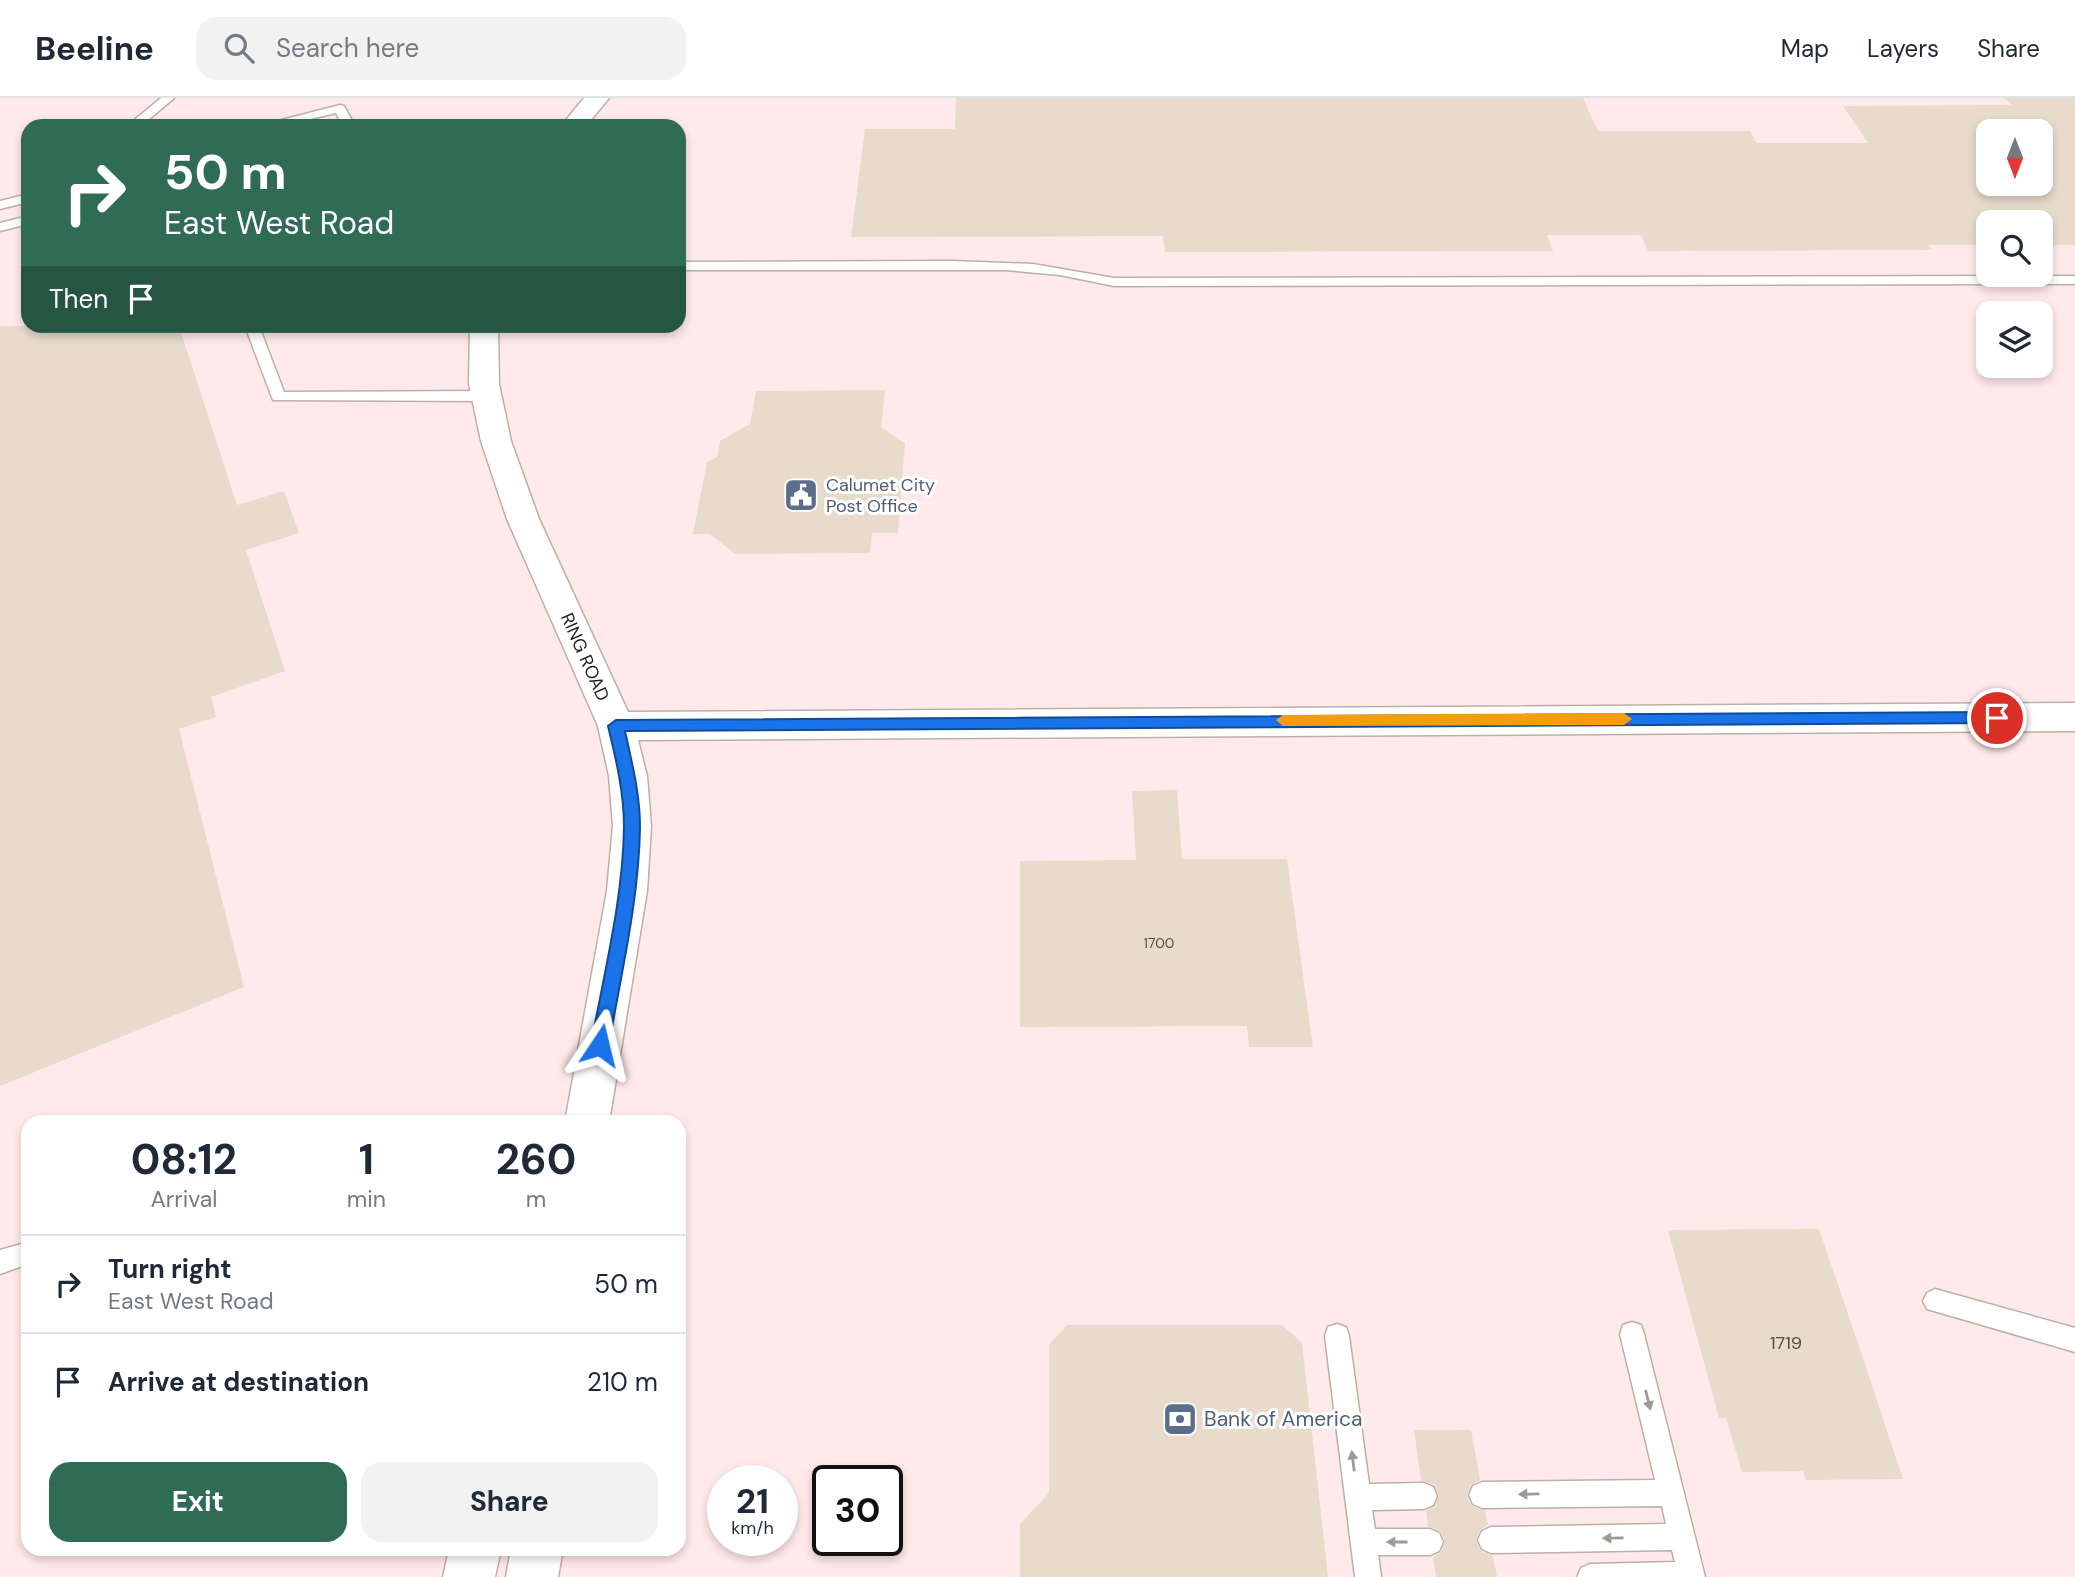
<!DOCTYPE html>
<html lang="en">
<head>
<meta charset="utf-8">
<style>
  :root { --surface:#fff; --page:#f2f2f3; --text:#1f2937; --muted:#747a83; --line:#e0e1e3; --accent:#306b55 }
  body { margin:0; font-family:"DM Sans",sans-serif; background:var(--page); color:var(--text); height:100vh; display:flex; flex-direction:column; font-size:26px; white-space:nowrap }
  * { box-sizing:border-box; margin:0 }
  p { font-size:23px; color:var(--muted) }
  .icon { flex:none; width:38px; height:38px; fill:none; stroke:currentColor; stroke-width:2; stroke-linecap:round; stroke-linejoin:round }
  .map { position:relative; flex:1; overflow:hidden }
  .sheet { position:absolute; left:21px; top:1017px; width:665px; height:441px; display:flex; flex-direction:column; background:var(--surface); border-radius:21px; box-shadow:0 4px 10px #0003 }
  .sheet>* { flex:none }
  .hud { position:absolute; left:21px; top:21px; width:665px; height:214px; border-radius:21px; box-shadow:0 4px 10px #0003; background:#306b55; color:#fff; overflow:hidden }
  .needle { width:46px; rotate:180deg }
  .fabs { position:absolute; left:1976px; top:21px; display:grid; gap:14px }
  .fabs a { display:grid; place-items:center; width:77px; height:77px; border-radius:14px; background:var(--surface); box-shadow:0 4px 10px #0003; font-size:35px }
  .speed { position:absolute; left:707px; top:1367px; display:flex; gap:14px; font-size:35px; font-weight:700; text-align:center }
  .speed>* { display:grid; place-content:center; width:91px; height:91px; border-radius:50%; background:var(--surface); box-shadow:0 4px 10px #0003; line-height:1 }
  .speed small { font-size:18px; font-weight:400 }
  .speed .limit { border:4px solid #111; border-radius:10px; background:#fff; color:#111 }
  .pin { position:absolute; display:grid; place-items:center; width:60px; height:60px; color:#fff; margin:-30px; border:4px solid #fff; border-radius:50%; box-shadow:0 2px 7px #0007 }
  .me { position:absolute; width:77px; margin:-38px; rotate:10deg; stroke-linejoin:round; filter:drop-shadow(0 0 5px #0008) }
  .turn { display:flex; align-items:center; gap:24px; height:147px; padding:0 28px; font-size:32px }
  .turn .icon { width:91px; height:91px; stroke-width:2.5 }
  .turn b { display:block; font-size:49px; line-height:60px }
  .then { display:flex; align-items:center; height:66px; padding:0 28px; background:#0003; gap:14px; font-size:26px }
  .eta { display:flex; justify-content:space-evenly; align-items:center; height:119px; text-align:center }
  .eta b { font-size:42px; font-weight:700; line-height:49px }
  .cta { display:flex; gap:14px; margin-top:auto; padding:14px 28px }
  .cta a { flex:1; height:80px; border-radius:21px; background:var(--accent); color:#fff; font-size:28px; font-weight:700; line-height:80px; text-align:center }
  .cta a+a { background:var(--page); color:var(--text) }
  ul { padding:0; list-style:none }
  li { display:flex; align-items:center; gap:21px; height:98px; padding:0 28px; border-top:2px solid var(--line) }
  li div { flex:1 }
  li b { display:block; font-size:26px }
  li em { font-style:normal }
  header { display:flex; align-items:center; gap:42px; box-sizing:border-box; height:98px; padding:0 35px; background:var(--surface); border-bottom:2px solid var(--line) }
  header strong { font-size:33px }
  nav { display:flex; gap:38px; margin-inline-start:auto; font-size:24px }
  .search { width:490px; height:63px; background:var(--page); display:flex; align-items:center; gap:18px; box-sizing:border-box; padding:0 24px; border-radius:21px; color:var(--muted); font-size:26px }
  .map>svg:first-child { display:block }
</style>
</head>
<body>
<header>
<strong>Beeline</strong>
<div class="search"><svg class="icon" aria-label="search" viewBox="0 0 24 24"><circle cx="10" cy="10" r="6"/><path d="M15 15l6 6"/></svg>Search here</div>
<nav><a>Map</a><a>Layers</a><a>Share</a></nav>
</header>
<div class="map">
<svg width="2075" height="1479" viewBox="0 0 2075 1479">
  <rect width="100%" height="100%" fill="#fef8f2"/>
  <path fill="#ffe9eb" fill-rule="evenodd" d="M 0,0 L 2075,0 L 2075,1479 L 0,1479 ZM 28,28 L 679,28 L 679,228 L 28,228 ZM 1988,33 L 2040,33 L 2040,86 L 1988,86 ZM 1988,124 L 2040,124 L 2040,177 L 1988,177 ZM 1988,215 L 2040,215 L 2040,268 L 1988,268 ZM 28,1024 L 679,1024 L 679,1451 L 28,1451 ZM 723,1382 L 782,1382 L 782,1442 L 723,1442 ZM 828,1382 L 887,1382 L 887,1442 L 828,1442 Z"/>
  <path fill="#e8dbcc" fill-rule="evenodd" d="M 956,0 L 1583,0 L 1598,33 L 1750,33 L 1757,45 L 1868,45 L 1843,8 L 2011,7 L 2005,0 L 2075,0 L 2075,147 L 2040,147 L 2040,124 L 1988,124 L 1988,147 L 1929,147 L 1932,152 L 1648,153 L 1641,137 L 1547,137 L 1553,153 L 1165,154 L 1163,138 L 851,139 L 865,31 L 955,31 ZM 1988,33 L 2040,33 L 2040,86 L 1988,86 Z
    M 0,228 L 179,228 L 237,407 L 284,393 L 299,435 L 246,452 L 285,573 L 211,599 L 216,619 L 179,631 L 244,889 L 0,988 Z
    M 885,292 L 881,329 L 905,345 L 898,435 L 872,435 L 870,455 L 735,456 L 710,436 L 693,436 L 707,364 L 717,359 L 720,343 L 750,326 L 756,293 Z
    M 1177,692 L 1182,761 L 1287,761 L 1313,949 L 1249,949 L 1247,928 L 1020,929 L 1020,763 L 1136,762 L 1132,693 Z
    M 1819,1131 L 1863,1260 L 1903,1381 L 1806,1382 L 1803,1373 L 1742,1374 L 1726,1320 L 1719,1320 L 1668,1132 Z
    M 1067,1227 L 1282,1227 L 1302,1245 L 1328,1479 L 1020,1479 L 1020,1426 L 1049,1395 L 1049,1247 Z
    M 1414,1332 L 1471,1332 L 1480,1382 L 1471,1387 L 1467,1398 L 1472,1408 L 1485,1413 L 1488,1427 L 1480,1432 L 1476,1443 L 1481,1453 L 1493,1458 L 1497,1479 L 1436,1479 L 1433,1459 L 1441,1454 L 1445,1443 L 1440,1433 L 1428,1428 L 1426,1413 L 1435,1408 L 1439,1397 L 1434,1387 L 1421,1382 Z"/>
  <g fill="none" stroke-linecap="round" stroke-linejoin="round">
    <g stroke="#bcb0a2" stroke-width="3">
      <path id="lane" d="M 161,0 L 174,0 L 141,28 L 127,28 Z
        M 340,7 L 344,8 L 355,28 L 343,28 L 336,15 L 280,28 L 258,28 Z
        M 28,96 L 28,104 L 0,111 L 0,103 Z
        M 28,118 L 28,126 L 0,133 L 0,125 Z
        M 952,163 L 1033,166 L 1114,180 L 2075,178 L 2075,186 L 1114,188 L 1060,177 L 1006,172 L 679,172 L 679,164 Z
        M 245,228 L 259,228 L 284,294 L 486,293 L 493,298 L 486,303 L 273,302 Z
        M 28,1144 L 28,1166 L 0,1176 L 0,1152 Z
        M 1935,1191 L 2075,1230 L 2075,1254 L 1927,1211 L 1923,1203 L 1927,1195 Z
        M 1632,1224 L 1641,1227 L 1644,1236 L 1705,1479 L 1577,1479 L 1581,1470 L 1590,1466 L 1675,1464 L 1672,1452 L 1491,1455 L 1482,1451 L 1478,1442 L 1482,1433 L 1491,1429 L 1666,1426 L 1662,1408 L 1482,1410 L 1473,1406 L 1469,1397 L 1473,1388 L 1482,1384 L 1655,1382 L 1620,1236 L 1623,1227 Z
        M 1337,1226 L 1346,1229 L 1349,1238 L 1369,1386 L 1424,1385 L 1433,1389 L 1437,1398 L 1433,1407 L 1424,1411 L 1372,1412 L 1375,1431 L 1430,1431 L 1439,1435 L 1443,1444 L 1439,1453 L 1430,1457 L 1378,1457 L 1381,1479 L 1355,1479 L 1325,1238 L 1328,1229 Z"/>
    </g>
    <g stroke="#bcb0a2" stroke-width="3">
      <path id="street" d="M 584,0 L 609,0 L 586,28 L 561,28 Z
        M 470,228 L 498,228 L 499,286 L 511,343 L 539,421 L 628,614 L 2075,605 L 2075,633 L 638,642 L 647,678 L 651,728 L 647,793 L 609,1024 L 565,1024 L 607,793 L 613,728 L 609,678 L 598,628 L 507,421 L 481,343 L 469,286 Z
        M 449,1451 L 501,1451 L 495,1479 L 443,1479 Z
        M 511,1451 L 563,1451 L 558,1479 L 506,1479 Z"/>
    </g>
    <use href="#lane" fill="#fff" fill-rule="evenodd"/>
    <use href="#street" fill="#fff" fill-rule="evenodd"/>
  </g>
  <defs><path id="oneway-solid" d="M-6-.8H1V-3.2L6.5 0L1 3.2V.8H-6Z" transform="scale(1.75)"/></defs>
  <g fill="#9c9a97">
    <use href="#oneway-solid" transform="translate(1648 1302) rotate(76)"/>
    <use href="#oneway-solid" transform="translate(1353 1363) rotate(-97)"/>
    <use href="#oneway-solid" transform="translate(1529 1396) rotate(179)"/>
    <use href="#oneway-solid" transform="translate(1613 1440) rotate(179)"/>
    <use href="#oneway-solid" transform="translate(1397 1444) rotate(180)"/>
  </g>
  <path fill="#1a73e8" stroke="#114b97" stroke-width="2" d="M 1997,614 L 2004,620 L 1997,625 L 625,633 C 632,665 640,696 640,729 C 639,802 621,875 609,947 L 606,952 L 600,955 L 594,952 L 591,947 C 604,875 623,802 624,729 C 624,694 616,661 608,628 L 616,622 Z"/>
  <path fill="#f59e0b" d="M 1624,615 L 1632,621 L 1624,627 L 1283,628 L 1276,622 L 1283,617 Z"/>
  <defs>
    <g id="civic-square" transform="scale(1.75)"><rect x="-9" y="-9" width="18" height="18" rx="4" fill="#5c6f8a" stroke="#fff"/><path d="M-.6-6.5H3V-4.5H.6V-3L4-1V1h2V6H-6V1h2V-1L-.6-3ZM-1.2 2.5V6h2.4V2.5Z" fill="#fff"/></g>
    <g id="bank-square" transform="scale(1.75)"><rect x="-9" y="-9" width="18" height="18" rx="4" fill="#5c6f8a" stroke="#fff"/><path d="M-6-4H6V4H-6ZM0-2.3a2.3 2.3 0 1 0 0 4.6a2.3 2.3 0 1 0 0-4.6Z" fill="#fff"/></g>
  </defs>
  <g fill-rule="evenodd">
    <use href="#civic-square" x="801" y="397"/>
    <use href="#bank-square" x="1180" y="1321"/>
  </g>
  <g text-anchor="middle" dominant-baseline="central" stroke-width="6" stroke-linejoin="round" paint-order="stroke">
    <g font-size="14" fill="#544d45">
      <text x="1159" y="845">1700</text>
    </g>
    <g font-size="18" fill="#4e5e75" stroke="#fff" text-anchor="start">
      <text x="826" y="387">Calumet City<tspan x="826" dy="21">Post Office</tspan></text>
    </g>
    <g font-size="18" fill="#221e18" stroke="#fff">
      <text transform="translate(585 559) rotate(66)">RING ROAD</text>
    </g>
    <g font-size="18" fill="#544d45">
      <text x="1786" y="1245">1719</text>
    </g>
    <g font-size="21" fill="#4e5e75" stroke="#fff" text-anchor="start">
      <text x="1204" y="1321">Bank of America</text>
    </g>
  </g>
</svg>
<div class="fabs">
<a><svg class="needle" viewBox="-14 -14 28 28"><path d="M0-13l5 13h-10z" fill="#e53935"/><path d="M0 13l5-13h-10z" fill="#747a83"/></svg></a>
<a><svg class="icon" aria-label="search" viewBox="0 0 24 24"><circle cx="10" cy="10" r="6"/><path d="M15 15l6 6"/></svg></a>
<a><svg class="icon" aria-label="layers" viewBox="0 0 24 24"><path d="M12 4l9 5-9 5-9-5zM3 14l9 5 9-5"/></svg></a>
</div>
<div class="speed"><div>21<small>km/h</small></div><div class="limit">30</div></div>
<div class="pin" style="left:1997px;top:620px;background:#d93025"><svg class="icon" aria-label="arrive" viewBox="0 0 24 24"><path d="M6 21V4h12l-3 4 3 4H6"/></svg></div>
<svg class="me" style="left:600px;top:947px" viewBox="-20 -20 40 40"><path d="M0-17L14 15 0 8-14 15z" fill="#1a73e8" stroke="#fff" stroke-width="4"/></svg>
<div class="hud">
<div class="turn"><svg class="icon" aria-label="right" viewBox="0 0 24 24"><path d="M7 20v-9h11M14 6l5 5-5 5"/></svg><div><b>50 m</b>East West Road</div></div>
<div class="then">Then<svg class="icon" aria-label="arrive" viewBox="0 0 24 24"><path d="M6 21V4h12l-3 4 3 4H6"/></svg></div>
</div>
<section class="sheet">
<div class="eta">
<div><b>08:12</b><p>Arrival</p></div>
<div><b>1</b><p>min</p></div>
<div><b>260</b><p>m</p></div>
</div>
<ul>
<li><svg class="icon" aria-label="right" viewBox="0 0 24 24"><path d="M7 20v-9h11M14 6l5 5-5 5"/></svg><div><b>Turn right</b><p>East West Road</p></div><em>50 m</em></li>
<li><svg class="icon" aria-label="arrive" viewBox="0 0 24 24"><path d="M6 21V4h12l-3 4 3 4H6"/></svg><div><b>Arrive at destination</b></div><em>210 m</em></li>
</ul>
<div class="cta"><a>Exit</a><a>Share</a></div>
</section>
</div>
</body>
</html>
